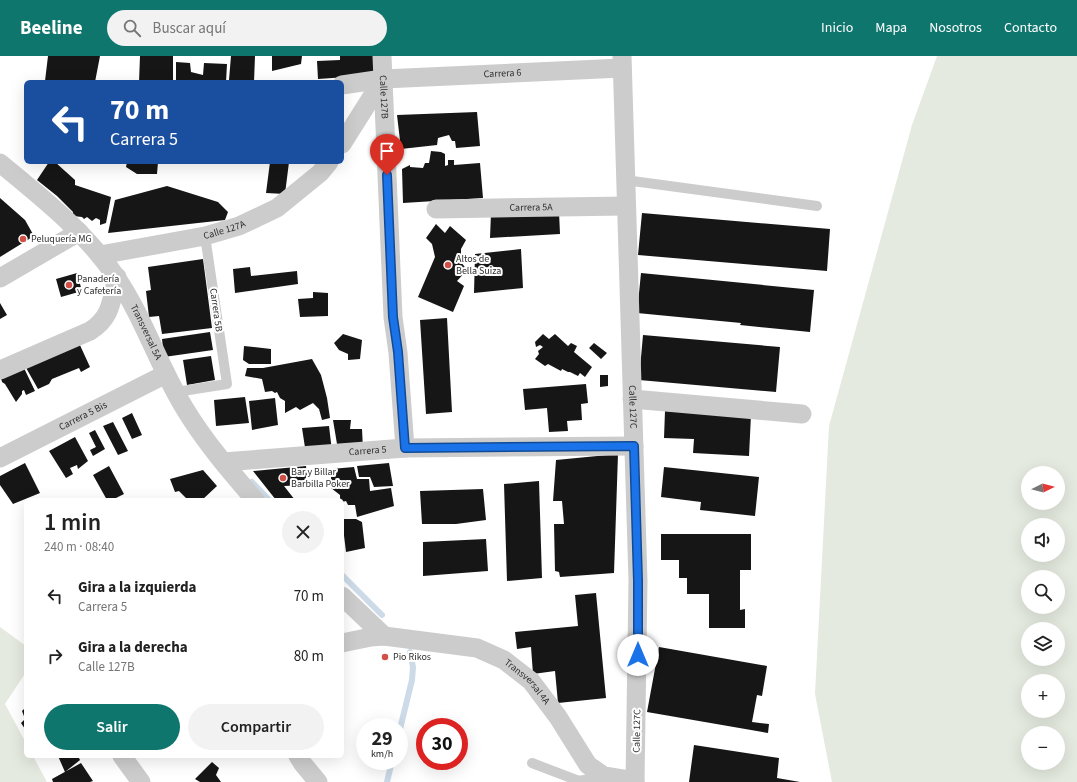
<!DOCTYPE html>
<html lang="es">
<head>
<meta charset="utf-8">
<style>
  :root { --surface:#fff; --page:#f2f2f2; --text:#222; --muted:#767676; --accent:#0f766e }
  body { margin:0; font-family:"Source Sans 3",sans-serif; background:var(--page); color:var(--text); height:100vh; display:flex; flex-direction:column; font-size:15px; white-space:nowrap }
  * { box-sizing:border-box; margin:0 }
  p { font-size:13px; color:var(--muted) }
  .icon { flex:none; width:22px; height:22px; fill:none; stroke:currentColor; stroke-width:2; stroke-linecap:round; stroke-linejoin:round }
  .map { position:relative; flex:1; overflow:hidden }
  .side { position:absolute; left:24px; top:442px; width:320px; height:260px; display:flex; flex-direction:column; background:var(--surface); border-radius:6px; box-shadow:0 4px 16px #0002 }
  .side>* { flex:none }
  .banner { position:absolute; left:24px; top:24px; width:320px; height:84px; border-radius:6px; box-shadow:0 4px 16px #0002; background:#1a4fa0; color:#fff; overflow:hidden }
  .needle { width:26px; rotate:84deg }
  .controls { position:absolute; left:1021px; top:410px; display:grid; gap:8px }
  .controls a { display:grid; place-items:center; width:44px; height:44px; border-radius:50%; background:var(--surface); box-shadow:0 4px 16px #0002; font-size:20px }
  .speed { position:absolute; left:356px; top:662px; display:flex; gap:8px; font-size:20px; font-weight:700; text-align:center }
  .speed>* { display:grid; place-content:center; width:52px; height:52px; border-radius:50%; background:var(--surface); box-shadow:0 4px 16px #0002; line-height:1 }
  .speed small { font-size:10px; font-weight:400 }
  .speed .limit { border:6px solid #d22; background:#fff; color:#111 }
  .pin { position:absolute; display:grid; place-items:center; width:34px; height:34px; color:#fff; margin:-41px -17px; border-radius:50% 50% 50% 0; rotate:-45deg; box-shadow:0 0 4px #0007 }
  .pin .icon { rotate:45deg }
  .me { position:absolute; width:44px; margin:-22px; rotate:0deg; stroke-linejoin:round; filter:drop-shadow(0 0 3px #0008) }
  .turn { display:flex; align-items:center; gap:14px; height:84px; padding:0 20px; font-size:18px }
  .turn .icon { width:52px; height:52px; stroke-width:2.5 }
  .turn b { display:block; font-size:28px; line-height:34px }
  .round { display:grid; place-items:center; flex:none; width:42px; height:42px; border-radius:21px; background:var(--page) }
  .head { display:flex; align-items:center; justify-content:space-between; height:68px; padding:0 20px }
  h1 { font-size:24px; font-weight:600; line-height:30px }
  .action { display:flex; gap:8px; margin-top:auto; padding:8px 20px }
  .action a { flex:1; height:46px; border-radius:24px; background:var(--accent); color:#fff; font-size:16px; font-weight:600; line-height:46px; text-align:center }
  .action a+a { background:var(--page); color:var(--text) }
  ul { padding:0; list-style:none }
  li { display:flex; align-items:center; gap:12px; height:60px; padding:0 20px }
  li div { flex:1 }
  li b { display:block; font-size:15px }
  li em { font-style:normal }
  header { display:flex; align-items:center; gap:24px; box-sizing:border-box; height:56px; padding:0 20px; background:var(--accent); color:#fff }
  header strong { font-size:19px }
  nav { display:flex; gap:22px; margin-inline-start:auto; font-size:14px }
  .search { width:280px; height:36px; background:var(--page); display:flex; align-items:center; gap:10px; box-sizing:border-box; padding:0 14px; border-radius:22px; color:var(--muted); font-size:15px }
  .map>svg:first-child { display:block }
</style>
</head>
<body>
<header>
<strong>Beeline</strong>
<div class="search"><svg class="icon" aria-label="search" viewBox="0 0 24 24"><circle cx="10" cy="10" r="6"/><path d="M15 15l6 6"/></svg>Buscar aquí</div>
<nav><a>Inicio</a><a>Mapa</a><a>Nosotros</a><a>Contacto</a></nav>
</header>
<div class="map">
<svg width="1077" height="726" viewBox="0 0 1077 726">
  <rect width="100%" height="100%" fill="#fff"/>
  <path fill="#e4eadf" fill-rule="evenodd" d="M 937,0 L 1077,0 L 1077,726 L 832,726 L 815,638 L 829,370 L 912,69 ZM 1028,417 L 1058,417 L 1058,447 L 1028,447 ZM 1028,469 L 1058,469 L 1058,499 L 1028,499 ZM 1028,521 L 1058,521 L 1058,551 L 1028,551 ZM 1028,573 L 1058,573 L 1058,603 L 1028,603 ZM 1028,625 L 1058,625 L 1058,655 L 1028,655 ZM 1028,677 L 1058,677 L 1058,707 L 1028,707 Z
    M 0,571 L 26,590 L 26,616 L 5,648 L 26,687 L 26,700 L 33,700 L 47,726 L 0,726 Z"/>
  <g fill="none" stroke-linecap="round" stroke-linejoin="round">
    <path stroke="#cddae8" stroke-width="6" d="M 252,426 L 269,444
      M 342,519 L 382,559
      M 399,677 L 412,624 L 413,611 L 410,596
      M 387,726 L 392,705"/>
  </g>
  <path fill="#161616" d="M 48,0 L 100,0 L 95,26 L 45,25 Z
    M 140,0 L 173,0 L 173,26 L 139,26 Z
    M 231,0 L 255,0 L 254,26 L 229,24 Z
    M 272,0 L 302,0 L 301,8 L 272,15 Z
    M 340,0 L 374,0 L 376,19 L 318,23 L 317,5 L 340,4 Z
    M 176,6 L 190,7 L 191,16 L 203,19 L 204,7 L 227,8 L 226,26 L 176,26 Z
    M 477,56 L 480,90 L 456,92 L 455,85 L 452,85 L 449,79 L 438,82 L 437,89 L 401,93 L 397,59 Z
    M 431,95 L 441,96 L 445,98 L 445,110 L 448,109 L 448,104 L 454,104 L 454,109 L 480,107 L 483,142 L 403,147 L 402,113 L 410,109 L 410,111 L 423,112 L 425,107 L 429,107 Z
    M 49,106 L 55,106 L 75,124 L 75,129 L 111,141 L 106,167 L 100,169 L 100,164 L 96,162 L 92,165 L 87,161 L 84,163 L 82,161 L 73,160 L 73,156 L 57,140 L 37,124 Z
    M 127,106 L 158,106 L 157,118 L 137,118 L 126,111 Z
    M 270,106 L 289,106 L 285,138 L 266,137 Z
    M 303,106 L 317,106 L 317,108 L 303,107 Z
    M 167,130 L 218,146 L 228,156 L 225,164 L 108,177 L 115,144 Z
    M 0,142 L 25,164 L 34,180 L 0,201 Z
    M 559,156 L 560,178 L 490,182 L 491,157 Z
    M 642,157 L 830,173 L 827,215 L 638,199 Z
    M 436,168 L 445,177 L 450,170 L 466,184 L 461,193 L 461,206 L 467,214 L 457,225 L 464,230 L 453,256 L 418,241 L 435,201 L 432,188 L 426,182 Z
    M 521,193 L 523,232 L 474,237 L 475,198 Z
    M 203,203 L 212,272 L 162,278 L 159,260 L 149,261 L 146,235 L 151,234 L 148,211 Z
    M 250,211 L 251,220 L 297,215 L 298,228 L 235,237 L 233,213 Z
    M 77,217 L 82,235 L 61,241 L 56,223 Z
    M 641,217 L 814,234 L 810,276 L 740,269 L 741,267 L 637,257 Z
    M 313,236 L 328,237 L 328,260 L 300,261 L 298,243 L 313,242 Z
    M 0,247 L 7,259 L 0,263 Z
    M 447,262 L 452,356 L 426,358 L 420,264 Z
    M 210,276 L 213,294 L 164,301 L 162,283 Z
    M 343,278 L 362,284 L 360,303 L 348,304 L 348,298 L 339,294 L 334,287 Z
    M 543,278 L 549,283 L 555,278 L 568,290 L 571,287 L 577,290 L 574,296 L 592,311 L 585,321 L 580,317 L 578,320 L 570,316 L 568,316 L 562,313 L 561,315 L 548,308 L 545,310 L 535,303 L 539,298 L 538,295 L 543,291 L 540,289 L 536,291 L 535,286 Z
    M 643,279 L 780,291 L 776,336 L 639,324 Z
    M 79,287 L 90,311 L 81,316 L 79,312 L 52,323 L 49,328 L 38,333 L 25,310 Z
    M 594,287 L 607,297 L 601,303 L 589,292 Z
    M 244,290 L 271,293 L 271,308 L 249,308 L 243,304 Z
    M 211,300 L 215,324 L 187,329 L 183,304 Z
    M 312,303 L 321,319 L 327,342 L 330,362 L 322,364 L 319,353 L 313,347 L 300,354 L 296,351 L 285,357 L 285,345 L 280,342 L 277,336 L 275,337 L 272,335 L 265,336 L 262,323 L 245,320 L 247,312 L 263,312 Z
    M 24,312 L 35,335 L 26,339 L 24,334 L 22,335 L 22,338 L 16,346 L 5,328 L 2,326 L 1,322 Z
    M 600,319 L 608,319 L 608,330 L 600,331 Z
    M 586,328 L 588,347 L 581,348 L 582,364 L 567,365 L 568,375 L 549,376 L 547,352 L 525,354 L 523,333 Z
    M 245,341 L 249,367 L 216,370 L 214,344 Z
    M 275,342 L 278,369 L 252,374 L 249,345 Z
    M 665,355 L 751,359 L 749,400 L 693,397 L 694,383 L 664,382 Z
    M 132,357 L 142,379 L 132,383 L 122,362 Z
    M 333,364 L 351,364 L 350,373 L 362,373 L 363,393 L 337,388 Z
    M 113,366 L 128,395 L 118,399 L 103,370 Z
    M 329,370 L 332,395 L 306,398 L 302,372 Z
    M 95,374 L 105,393 L 93,400 L 90,394 L 96,391 L 89,377 Z
    M 75,381 L 88,405 L 78,413 L 77,409 L 70,412 L 73,418 L 66,422 L 49,395 Z
    M 618,398 L 614,517 L 560,521 L 559,516 L 555,515 L 554,468 L 564,468 L 562,445 L 553,445 L 556,404 Z
    M 25,407 L 40,437 L 13,448 L 0,429 L 0,420 Z
    M 389,407 L 393,430 L 374,431 L 370,421 L 359,421 L 357,410 Z
    M 109,410 L 124,438 L 112,444 L 107,444 L 93,419 Z
    M 306,410 L 308,429 L 284,430 L 295,444 L 276,444 L 253,415 Z
    M 354,411 L 357,423 L 369,423 L 370,435 L 391,432 L 394,450 L 357,461 L 355,449 L 348,449 L 346,445 L 342,446 L 342,444 L 340,444 L 340,439 L 331,432 L 331,413 Z
    M 664,411 L 759,421 L 755,460 L 700,454 L 701,446 L 661,441 Z
    M 203,414 L 217,430 L 202,444 L 188,444 L 179,435 L 175,436 L 170,423 Z
    M 539,425 L 542,522 L 507,525 L 504,428 Z
    M 483,433 L 486,464 L 456,468 L 422,468 L 420,435 Z
    M 342,463 L 356,463 L 362,466 L 365,492 L 346,496 Z
    M 661,478 L 751,478 L 751,514 L 740,514 L 740,554 L 745,553 L 745,572 L 709,572 L 709,538 L 687,538 L 687,522 L 679,522 L 679,504 L 661,504 Z
    M 486,483 L 488,515 L 423,520 L 423,486 Z
    M 596,537 L 606,642 L 558,647 L 555,615 L 533,618 L 531,591 L 517,593 L 515,576 L 578,570 L 575,539 Z
    M 659,591 L 767,610 L 762,640 L 757,639 L 752,666 L 769,668 L 768,677 L 647,656 Z
    M 26,651 L 26,673 L 25,673 L 21,667 L 25,663 L 22,655 Z
    M 694,689 L 779,702 L 777,722 L 800,726 L 689,726 Z
    M 58,700 L 78,700 L 80,704 L 65,716 Z
    M 212,706 L 219,712 L 216,719 L 221,726 L 200,726 L 195,723 Z
    M 81,707 L 93,725 L 90,726 L 53,726 L 52,723 Z"/>
  <g fill="none" stroke-linecap="round" stroke-linejoin="round">
    <path stroke="#ccc" stroke-width="10" d="M 625,124 L 817,150
      M 176,336 L 227,328 L 205,180
      M 532,707 L 579,725 L 604,720"/>
    <g stroke="#ccc" stroke-width="19">
      <path id="s1" d="M 382,0 L 393,261 L 398,297 L 405,392"/>
      <path id="s2" d="M 622,0 L 638,525 L 635,726"/>
      <path id="s3" d="M 342,29 L 383,23 L 622,12"/>
      <path d="M 342,88 L 383,23"/>
      <path id="s4" d="M 0,107 C 41,141 86,176 116,221 C 144,262 159,311 185,353 C 205,386 230,415 255,444"/>
      <path id="s5" d="M 436,153 L 626,150"/>
      <path id="s6" d="M 100,199 L 205,180 L 239,170 L 277,152 L 320,117 L 329,106"/>
      <path d="M 0,222 L 79,176"/>
      <path d="M 0,314 L 90,275 C 112,261 111,245 117,221"/>
      <path d="M 632,343 L 802,358"/>
      <path id="s7" d="M 0,402 L 166,318"/>
      <path id="s8" d="M 223,406 L 405,392 L 634,390"/>
      <path d="M 342,540 L 384,580"/>
      <path id="s9" d="M 342,587 L 371,581 L 384,580 L 477,592 L 504,604 L 531,625 L 558,661 L 588,709 L 604,720 L 635,725"/>
      <path d="M 122,700 L 141,726"/>
      <path d="M 298,700 L 303,708 L 318,726"/>
    </g>
  </g>
  <g fill="none" stroke-linecap="round" stroke-linejoin="round">
    <g stroke="#114b97" stroke-width="10">
      <path id="route" d="M 387,119 L 393,261 L 398,296 L 405,392 L 634,390 L 638,525 L 638,599"/>
    </g>
    <use href="#route" stroke="#1a73e8" stroke-width="7"/>
  </g>
  <g fill="#d05048" stroke="#fff" stroke-width="1.5">
    <circle cx="23" cy="183" r="4"/>
    <circle cx="448" cy="209" r="4"/>
    <circle cx="69" cy="229" r="4"/>
    <circle cx="283" cy="422" r="4"/>
    <circle cx="385" cy="601" r="4"/>
  </g>
  <g text-anchor="middle" dominant-baseline="central" stroke-width="4" stroke-linejoin="round" paint-order="stroke">
    <g font-size="10" fill="#2f2f2f" stroke="#fff">
      <text stroke="none"><textPath href="#s3" startOffset="161">Carrera 6</textPath></text>
      <text stroke="none"><textPath href="#s1" startOffset="41">Calle 127B</textPath></text>
      <text stroke="none"><textPath href="#s5" startOffset="95">Carrera 5A</textPath></text>
      <text stroke="none"><textPath href="#s6" startOffset="127">Calle 127A</textPath></text>
      <text transform="translate(216 254) rotate(82)">Carrera 5B</text>
      <text stroke="none"><textPath href="#s4" startOffset="226">Transversal 5A</textPath></text>
      <text stroke="none"><textPath href="#s2" startOffset="351">Calle 127C</textPath></text>
      <text stroke="none"><textPath href="#s7" startOffset="93">Carrera 5 Bis</textPath></text>
      <text stroke="none"><textPath href="#s8" startOffset="145">Carrera 5</textPath></text>
      <text stroke="none"><textPath href="#s9" startOffset="198">Transversal 4A</textPath></text>
      <text transform="translate(637 675) rotate(-89)">Calle 127C</text>
    </g>
    <g font-size="10" fill="#2f2f2f" stroke="#fff" text-anchor="start">
      <text x="31" y="183">Peluquería MG</text>
      <text x="456" y="203">Altos de<tspan x="456" dy="12">Bella Suiza</tspan></text>
      <text x="77" y="223">Panadería<tspan x="77" dy="12">y Cafetería</tspan></text>
      <text x="291" y="416">Bar y Billar<tspan x="291" dy="12">Barbilla Poker</tspan></text>
      <text x="393" y="601">Pio Rikos</text>
    </g>
  </g>
</svg>
<div class="controls">
<a><svg class="needle" viewBox="-14 -14 28 28"><path d="M0-13l5 13h-10z" fill="#e53935"/><path d="M0 13l5-13h-10z" fill="#767676"/></svg></a>
<a><svg class="icon" aria-label="sound" viewBox="0 0 24 24"><path d="M4 9h4l5-4v14l-5-4H4zM17 9q2 3 0 6"/></svg></a>
<a><svg class="icon" aria-label="search" viewBox="0 0 24 24"><circle cx="10" cy="10" r="6"/><path d="M15 15l6 6"/></svg></a>
<a><svg class="icon" aria-label="layers" viewBox="0 0 24 24"><path d="M12 4l9 5-9 5-9-5zM3 14l9 5 9-5"/></svg></a>
<a>+</a>
<a>−</a>
</div>
<div class="speed"><div>29<small>km/h</small></div><div class="limit">30</div></div>
<div class="pin" style="left:387px;top:119px;background:#d93025"><svg class="icon" aria-label="arrive" viewBox="0 0 24 24"><path d="M6 21V4h12l-3 4 3 4H6"/></svg></div>
<svg class="me" style="left:638px;top:599px" viewBox="-20 -20 40 40"><circle r="19" fill="#fff"/><path d="M0-13L10 11 0 6-10 11z" fill="#1a73e8"/></svg>
<div class="banner">
<div class="turn"><svg class="icon" aria-label="left" viewBox="0 0 24 24"><path d="M17 20v-9H6M10 6l-5 5 5 5"/></svg><div><b>70 m</b>Carrera 5</div></div>
</div>
<section class="side">
<div class="head"><div><h1>1 min</h1><p>240 m · 08:40</p></div><a class="round"><svg class="icon" aria-label="close" viewBox="0 0 24 24"><path d="M6 6l12 12M18 6L6 18"/></svg></a></div>
<ul>
<li><svg class="icon" aria-label="left" viewBox="0 0 24 24"><path d="M17 20v-9H6M10 6l-5 5 5 5"/></svg><div><b>Gira a la izquierda</b><p>Carrera 5</p></div><em>70 m</em></li>
<li><svg class="icon" aria-label="right" viewBox="0 0 24 24"><path d="M7 20v-9h11M14 6l5 5-5 5"/></svg><div><b>Gira a la derecha</b><p>Calle 127B</p></div><em>80 m</em></li>
</ul>
<div class="action"><a>Salir</a><a>Compartir</a></div>
</section>
</div>
</body>
</html>
